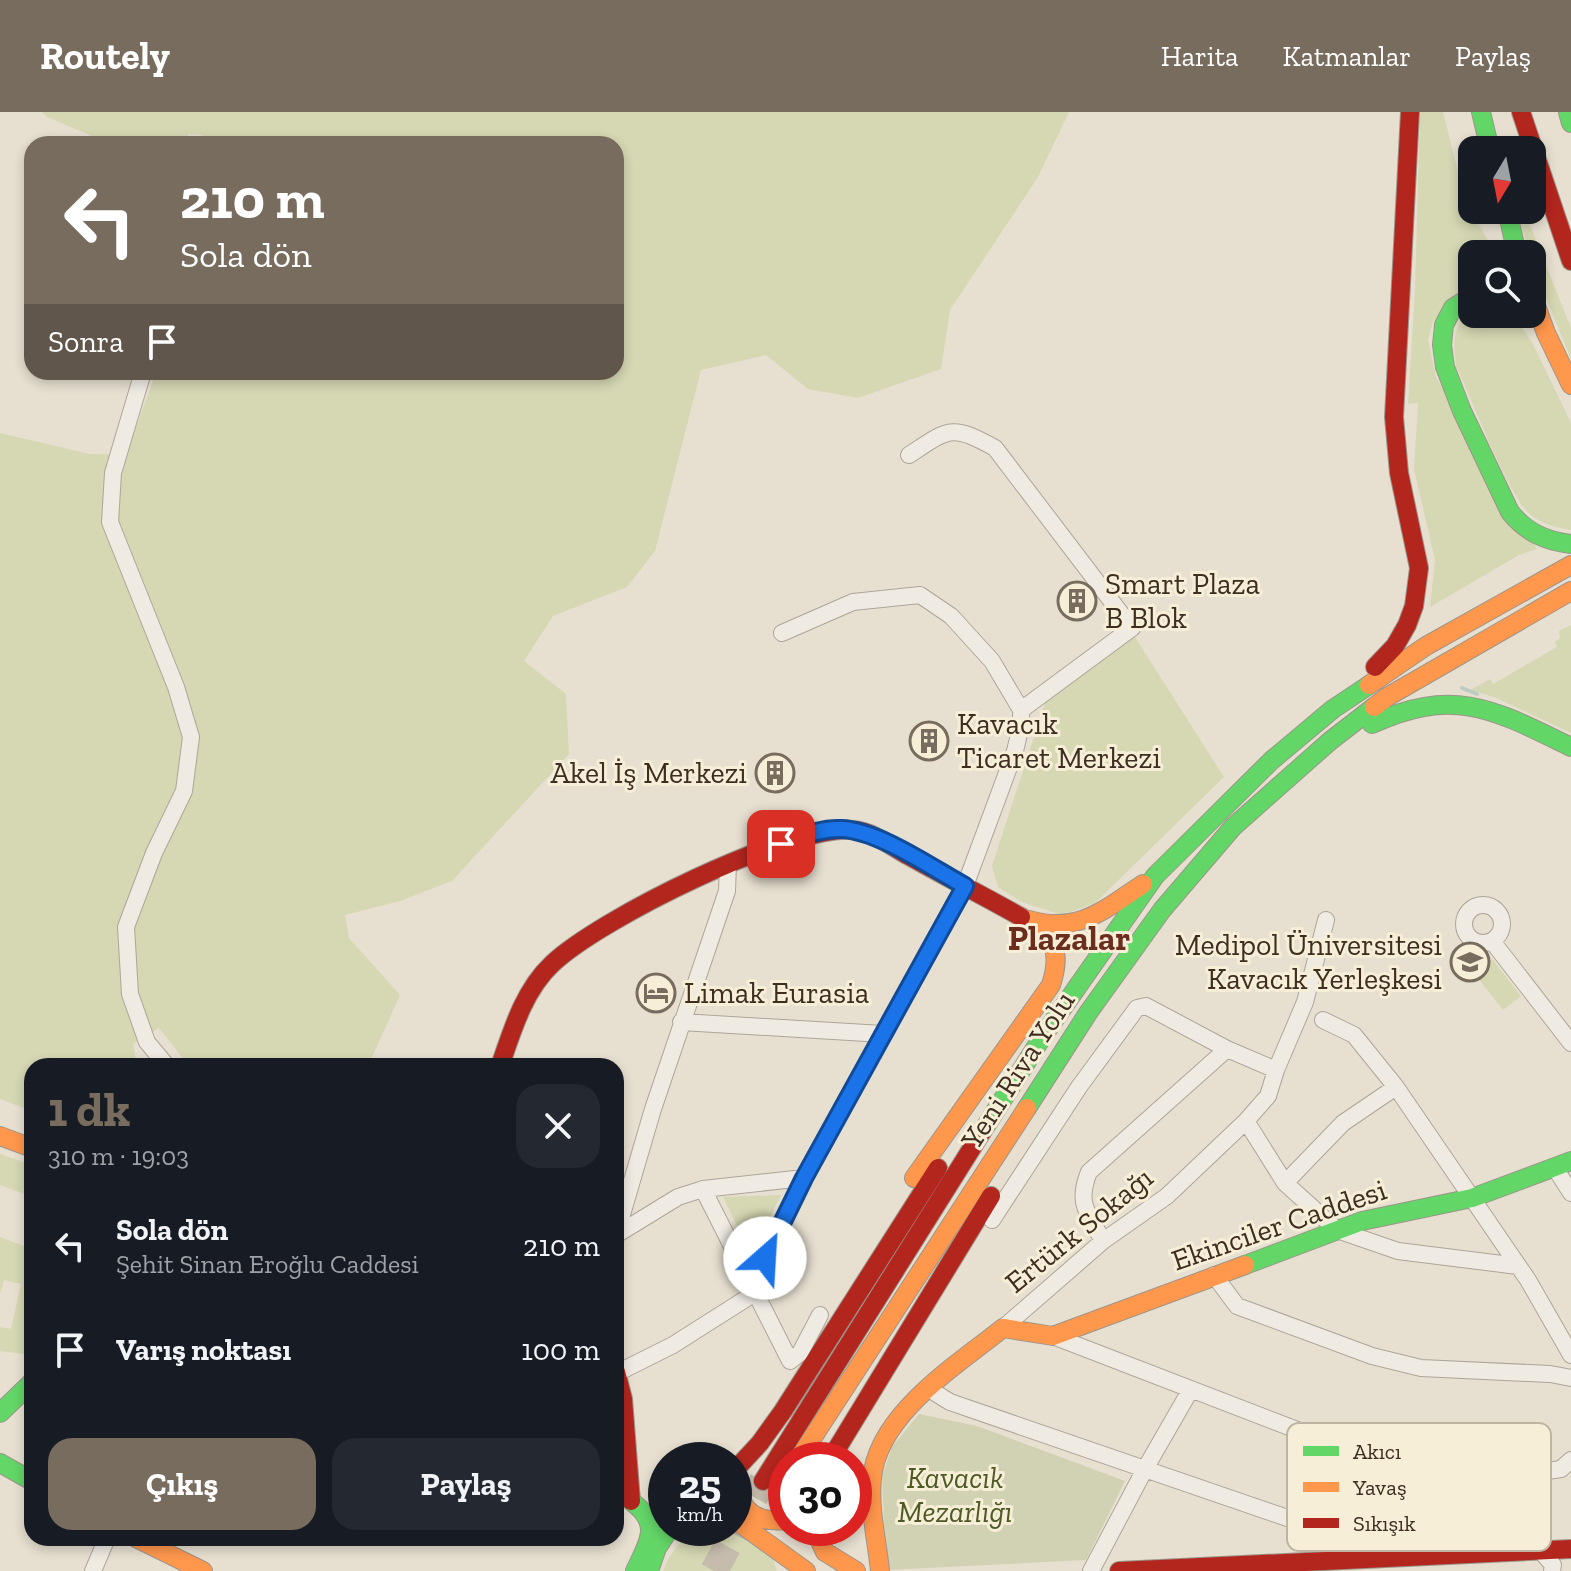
<!DOCTYPE html>
<html lang="tr">
<head>
<meta charset="utf-8">
<style>
  :root { --surface:#171b24; --page:#242831; --text:#f1f3f6; --muted:#9ea1a6; --accent:#786c5e }
  body { margin:0; font-family:"Zilla Slab",serif; background:var(--page); color:var(--text); height:100vh; display:flex; flex-direction:column; font-size:30px; white-space:nowrap }
  * { box-sizing:border-box; margin:0 }
  p { font-size:26px; color:var(--muted) }
  .icon { flex:none; width:44px; height:44px; fill:none; stroke:currentColor; stroke-width:2; stroke-linecap:round; stroke-linejoin:round }
  .map { position:relative; flex:1; overflow:hidden }
  .sheet { position:absolute; left:24px; top:946px; width:600px; height:488px; display:flex; flex-direction:column; background:var(--surface); border-radius:24px; box-shadow:0 4px 12px #0003 }
  .sheet>* { flex:none }
  .guide { position:absolute; left:24px; top:24px; width:600px; height:244px; border-radius:24px; box-shadow:0 4px 12px #0003; background:#786c5e; color:#fff; overflow:hidden }
  .needle { width:52px; rotate:190deg }
  .controls { position:absolute; left:1458px; top:24px; display:grid; gap:16px }
  .controls a { display:grid; place-items:center; width:88px; height:88px; border-radius:16px; background:var(--surface); box-shadow:0 4px 12px #0003; font-size:40px }
  .speed { position:absolute; left:648px; top:1330px; display:flex; gap:16px; font-size:40px; font-weight:700; text-align:center }
  .speed>* { display:grid; place-content:center; width:104px; height:104px; border-radius:50%; background:var(--surface); box-shadow:0 4px 12px #0003; line-height:1 }
  .speed small { font-size:20px; font-weight:400 }
  .speed .limit { border:12px solid #d22; background:#fff; color:#111 }
  .pin { position:absolute; display:grid; place-items:center; width:68px; height:68px; color:#fff; margin:-34px; border-radius:16px; box-shadow:0 4px 12px #0006 }
  .me { position:absolute; width:88px; margin:-44px; rotate:26deg; stroke-linejoin:round; filter:drop-shadow(0 0 6px #0008) }
  .turn { display:flex; align-items:center; gap:28px; height:168px; padding:0 24px; font-size:36px }
  .turn .icon { width:104px; height:104px; stroke-width:2.5 }
  .turn b { display:block; font-size:56px; line-height:68px }
  .then { display:flex; align-items:center; height:76px; padding:0 24px; background:#0003; gap:16px; font-size:30px }
  .round { display:grid; place-items:center; flex:none; width:84px; height:84px; border-radius:24px; background:var(--page) }
  .headline { display:flex; align-items:center; justify-content:space-between; height:136px; padding:0 24px }
  h1 { font-size:48px; font-weight:700; line-height:60px; color:var(--accent) }
  .primary-button { display:flex; gap:16px; margin-top:auto; padding:16px 24px }
  .primary-button a { flex:1; height:92px; border-radius:24px; background:var(--accent); color:#fff; font-size:32px; font-weight:700; line-height:92px; text-align:center }
  .primary-button a+a { background:var(--page); color:var(--text) }
  ul { padding:0; list-style:none }
  li { display:flex; align-items:center; gap:24px; height:104px; padding:0 24px }
  li div { flex:1 }
  li b { display:block; font-size:30px }
  li em { font-style:normal }
  header { display:flex; align-items:center; gap:48px; box-sizing:border-box; height:112px; padding:0 40px; background:var(--accent); color:#fff }
  header strong { font-size:38px }
  nav { display:flex; gap:44px; margin-inline-start:auto; font-size:28px }
  .map>svg:first-child { display:block }
</style>
</head>
<body>
<header>
<strong>Routely</strong>
<nav><a>Harita</a><a>Katmanlar</a><a>Paylaş</a></nav>
</header>
<div class="map">
<svg width="1571" height="1459" viewBox="0 0 1571 1459">
  <rect width="100%" height="100%" fill="#e7e0d1"/>
  <path fill="#d6d7b3" d="M 42,0 L 1069,0 L 1038,65 L 950,198 L 941,257 L 858,286 L 808,277 L 766,243 L 701,258 L 655,439 L 627,475 L 553,504 L 524,549 L 566,582 L 569,642 L 452,769 L 400,789 L 345,803 L 349,826 L 400,883 L 368,954 L 189,954 L 159,916 L 133,932 L 137,954 L 32,954 L 32,999 L 0,987 L 0,321 L 90,342 L 126,343 L 156,260 L 616,260 L 616,32 L 204,32 L 202,23 L 189,22 L 183,32 L 111,32 L 47,5 Z
    M 1420,0 L 1443,0 L 1466,91 L 1496,142 L 1472,142 L 1472,172 L 1433,209 L 1428,228 L 1436,265 L 1537,437 L 1519,443 L 1430,495 L 1435,448 L 1414,357 L 1418,291 L 1408,292 L 1415,179 Z
    M 1516,98 L 1524,98 L 1571,216 L 1571,247 L 1537,164 L 1532,142 L 1530,142 Z
    M 1472,196 L 1472,202 L 1510,202 L 1516,207 L 1532,230 L 1571,311 L 1571,418 C 1557,416 1542,412 1531,403 C 1510,388 1470,283 1456,254 C 1453,226 1452,216 1472,196 Z
    M 1571,513 L 1571,621 L 1494,585 L 1470,578 L 1490,567 L 1493,572 L 1557,535 L 1555,530 L 1560,526 L 1559,519 Z
    M 1133,522 L 1224,665 L 1095,791 L 1062,803 L 1022,790 L 998,775 L 992,754 L 1046,588 Z
    M 1492,847 L 1521,884 L 1503,898 L 1474,861 Z
    M 0,1042 L 32,1053 L 32,1085 L 0,1073 Z
    M 781,1083 L 751,1142 L 723,1085 Z
    M 0,1125 L 32,1137 L 32,1243 L 0,1239 L 0,1215 L 11,1217 L 21,1172 L 4,1168 L 0,1183 Z
    M 718,1417 L 740,1422 L 772,1444 L 777,1459 L 663,1459 C 675,1430 687,1420 718,1417 Z"/>
  <path fill="#d1d1b3" d="M 919,1302 L 977,1314 L 1125,1369 L 1086,1448 L 886,1458 L 882,1364 L 892,1335 Z"/>
  <g fill="none" stroke-linecap="round" stroke-linejoin="round">
    <path stroke="#bcccc2" stroke-width="4" d="M 1462,576 L 1477,582"/>
    <path stroke="#c5bcae" stroke-width="28" stroke-dasharray="28 14" stroke-linecap="butt" d="M 714,1459 L 763,1369"/>
    <g stroke="#ada599" stroke-width="18">
      <path id="street" d="M 143,260 L 113,361 L 110,410 L 176,575 L 191,625 L 184,679 L 154,741 L 126,815 L 130,882 L 147,930 L 167,954
        M 909,343 C 950,316 951,312 995,336 L 1132,516 L 1021,598
        M1464 812a19 19 0 1 1 38 0a19 19 0 1 1-38 0Z
        M 1492,829 L 1571,931
        M 1323,908 L 1354,923 L 1396,975 L 1528,1168 L 1571,1243
        M 681,910 L 883,922
        M 1246,1009 L 1285,1071 L 1337,1118 L 1398,1139 L 1518,1154
        M 1555,1056 L 1571,1081
        M 1285,1071 L 1343,1011 L 1396,975
        M 703,1077 L 790,1249 L 800,1241 L 820,1203
        M 992,1108 L 1079,975 L 1137,896 L 1146,894 L 1227,937 L 1276,958
        M 616,1123 L 653,997 L 727,779 L 728,752
        M 616,1123 L 678,1085 L 703,1077 L 804,1066
        M 1103,1129 C 1088,1101 1076,1092 1089,1060 L 1227,937
        M 1214,1163 L 1237,1194 L 1372,1244 L 1421,1256 L 1550,1262 L 1571,1266
        M 1003,1216 L 1103,1129 L 1167,1084 L 1246,1009 L 1268,984 L 1276,958 L 1305,890 L 1326,808
        M 1053,1224 L 1323,1328 L 1452,1355 L 1540,1360 L 1561,1357 L 1571,1348
        M 617,1261 L 673,1233 L 747,1186 L 804,1066 L 965,774 L 1015,639 L 1021,614 L 1021,598 L 992,549 L 951,504 L 920,483 L 853,490 L 782,521
        M 929,1277 L 950,1290 L 1392,1442
        M 1540,1438 L 1553,1453 L 1552,1459
        M 93,1459 L 107,1426
        M 1091,1459 L 1145,1357 L 1191,1277"/>
    </g>
    <g stroke="#9c958a" stroke-width="20">
      <path id="fast" d="M 1481,0 L 1490,38
        M 1568,0 L 1571,11
        M 1507,98 L 1517,142
        M 1472,184 L 1453,196 L 1444,213 L 1442,233 L 1445,255 L 1462,299 L 1510,400 C 1526,420 1545,429 1571,432
        M 1372,612 C 1455,574 1495,598 1571,635
        M 1027,996 L 1088,901 L 1162,798 L 1233,715 L 1330,629 L 1374,595
        M 982,1020 L 1043,924 L 1155,764 L 1272,648 L 1333,597 L 1369,573
        M 1245,1153 L 1362,1109 L 1472,1086 L 1571,1049
        M 0,1301 L 32,1270
        M 0,1351 L 32,1369
        M 631,1389 C 662,1412 649,1429 635,1459
        M 649,1459 L 657,1436 L 670,1416"/>
    </g>
    <g stroke="#9c958a" stroke-width="20">
      <path id="slow" d="M 1532,183 L 1546,221 L 1571,273
        M 1369,573 L 1426,534 L 1571,453
        M 1374,595 L 1387,585 L 1571,479
        M 1029,808 C 1078,822 1104,798 1143,772
        M 0,1024 L 32,1036
        M 914,1066 L 1051,873 C 1063,835 1052,825 1021,805
        M 798,1348 L 1027,996
        M 737,1356 C 734,1391 749,1412 786,1408
        M 734,1407 L 806,1459
        M 814,1416 L 825,1440 L 856,1459
        M 136,1426 L 203,1459
        M 880,1459 C 877,1429 869,1397 872,1366 C 878,1302 957,1253 1003,1216 L 1053,1224 L 1245,1153"/>
    </g>
    <g stroke="#9c958a" stroke-width="20">
      <path id="jam" d="M 1521,0 L 1571,149
        M 1375,555 L 1395,534 L 1407,513 L 1414,494 L 1419,456 L 1399,361 L 1394,305 L 1410,0
        M 500,954 C 512,919 524,878 552,852 C 599,807 790,712 854,718 C 874,720 892,735 909,744 C 946,765 984,784 1021,805
        M 616,1260 L 623,1287 L 631,1389
        M 830,1348 L 991,1084
        M 734,1359 L 760,1331 L 783,1299 L 938,1056
        M 763,1369 L 982,1020
        M 1119,1459 L 1571,1437"/>
    </g>
    <use href="#street" stroke="#efebe3" stroke-width="16"/>
    <use href="#fast" stroke="#63d668" stroke-width="18"/>
    <use href="#slow" stroke="#ff974d" stroke-width="18"/>
    <use href="#jam" stroke="#b3261e" stroke-width="18"/>
  </g>
  <g fill="none" stroke-linecap="round" stroke-linejoin="round">
    <g stroke="#114b97" stroke-width="20">
      <path id="route" d="M 765,1146 L 804,1066 L 965,774 C 932,756 878,718 841,717 C 820,716 801,725 781,732"/>
    </g>
    <use href="#route" stroke="#1a73e8" stroke-width="14"/>
  </g>
  <defs>
    <g id="building-ring" transform="scale(2)"><circle r="9.5" fill="#f7eed8" stroke="#786c5e" stroke-width="1.5"/><path d="M-4-6H4V6H1V3H-1V6H-4ZM-2.5-4.3h1.7v1.8h-1.7ZM.8-4.3h1.7v1.8H.8ZM-2.5-1h1.7V.8h-1.7ZM.8-1h1.7V.8H.8Z" fill="#786c5e"/></g>
    <g id="university-ring" transform="scale(2)"><circle r="9.5" fill="#f7eed8" stroke="#786c5e" stroke-width="1.5"/><path d="M0-5L7-2L0 1L-7-2ZM-4 1L0 2.5L4 1V4Q0 6-4 4Z" fill="#786c5e"/></g>
    <g id="hotel-ring" transform="scale(2)"><circle r="9.5" fill="#f7eed8" stroke="#786c5e" stroke-width="1.5"/><path d="M-6-4.5h1.5V1H6V5H4.5V3h-9V5H-6ZM-4 0a1.8 1.8 0 1 1 3.6 0ZM.5 0V-2.5h3Q6-2.5 6 0Z" fill="#786c5e"/></g>
  </defs>
  <g fill-rule="evenodd">
    <use href="#building-ring" x="1077" y="489"/>
    <use href="#building-ring" x="929" y="629"/>
    <use href="#building-ring" x="775" y="661"/>
    <use href="#university-ring" x="1470" y="850"/>
    <use href="#hotel-ring" x="656" y="881"/>
  </g>
  <g text-anchor="middle" dominant-baseline="central" stroke-width="6" stroke-linejoin="round" paint-order="stroke">
    <g font-size="30" fill="#3d2e20" stroke="#f7eed8" text-anchor="start">
      <text x="1105" y="472">Smart Plaza<tspan x="1105" dy="34">B Blok</tspan></text>
      <text x="957" y="612">Kavacık<tspan x="957" dy="34">Ticaret Merkezi</tspan></text>
      <text x="747" y="661" text-anchor="end">Akel İş Merkezi</text>
      <text x="1442" y="833" text-anchor="end">Medipol Üniversitesi<tspan x="1442" dy="34">Kavacık Yerleşkesi</tspan></text>
      <text x="684" y="881">Limak Eurasia</text>
    </g>
    <g font-size="30" fill="#3d2e20" stroke="#f7eed8">
      <text transform="translate(1018 958) rotate(-57)">Yeni Riva Yolu</text>
      <text transform="translate(1279 1113) rotate(-19)">Ekinciler Caddesi</text>
      <text transform="translate(1079 1118) rotate(-39)">Ertürk Sokağı</text>
    </g>
    <g font-size="30" font-style="italic" fill="#4d5a26" stroke="#f7eed8">
      <text x="955" y="1366">Kavacık<tspan x="955" dy="34">Mezarlığı</tspan></text>
    </g>
    <g font-size="34" font-weight="bold" fill="#6b2e1e" stroke="#f7eed8">
      <text x="1069" y="826">Plazalar</text>
    </g>
  </g>
  <rect x="1287" y="1311" width="264" height="128" rx="12" fill="#f7eed8" stroke="#bfb4a1" stroke-width="2"/>
  <rect x="1303" y="1334" width="36" height="10" fill="#63d668"/>
  <rect x="1303" y="1370" width="36" height="10" fill="#ff974d"/>
  <rect x="1303" y="1406" width="36" height="10" fill="#b3261e"/>
  <g font-size="22" fill="#3d2e20">
    <text x="1353" y="1347">Akıcı</text>
    <text x="1353" y="1383">Yavaş</text>
    <text x="1353" y="1419">Sıkışık</text>
  </g>
</svg>
<div class="controls">
<a><svg class="needle" viewBox="-14 -14 28 28"><path d="M0-13l5 13h-10z" fill="#e53935"/><path d="M0 13l5-13h-10z" fill="#9ea1a6"/></svg></a>
<a><svg class="icon" aria-label="search" viewBox="0 0 24 24"><circle cx="10" cy="10" r="6"/><path d="M15 15l6 6"/></svg></a>
</div>
<div class="speed"><div>25<small>km/h</small></div><div class="limit">30</div></div>
<div class="pin" style="left:781px;top:732px;background:#d93025"><svg class="icon" aria-label="arrive" viewBox="0 0 24 24"><path d="M6 21V4h12l-3 4 3 4H6"/></svg></div>
<svg class="me" style="left:765px;top:1146px" viewBox="-20 -20 40 40"><circle r="19" fill="#fff"/><path d="M0-13L10 11 0 6-10 11z" fill="#1a73e8"/></svg>
<div class="guide">
<div class="turn"><svg class="icon" aria-label="left" viewBox="0 0 24 24"><path d="M17 20v-9H6M10 6l-5 5 5 5"/></svg><div><b>210 m</b>Sola dön</div></div>
<div class="then">Sonra<svg class="icon" aria-label="arrive" viewBox="0 0 24 24"><path d="M6 21V4h12l-3 4 3 4H6"/></svg></div>
</div>
<section class="sheet">
<div class="headline"><div><h1>1 dk</h1><p>310 m · 19:03</p></div><a class="round"><svg class="icon" aria-label="close" viewBox="0 0 24 24"><path d="M6 6l12 12M18 6L6 18"/></svg></a></div>
<ul>
<li><svg class="icon" aria-label="left" viewBox="0 0 24 24"><path d="M17 20v-9H6M10 6l-5 5 5 5"/></svg><div><b>Sola dön</b><p>Şehit Sinan Eroğlu Caddesi</p></div><em>210 m</em></li>
<li><svg class="icon" aria-label="arrive" viewBox="0 0 24 24"><path d="M6 21V4h12l-3 4 3 4H6"/></svg><div><b>Varış noktası</b></div><em>100 m</em></li>
</ul>
<div class="primary-button"><a>Çıkış</a><a>Paylaş</a></div>
</section>
</div>
</body>
</html>
